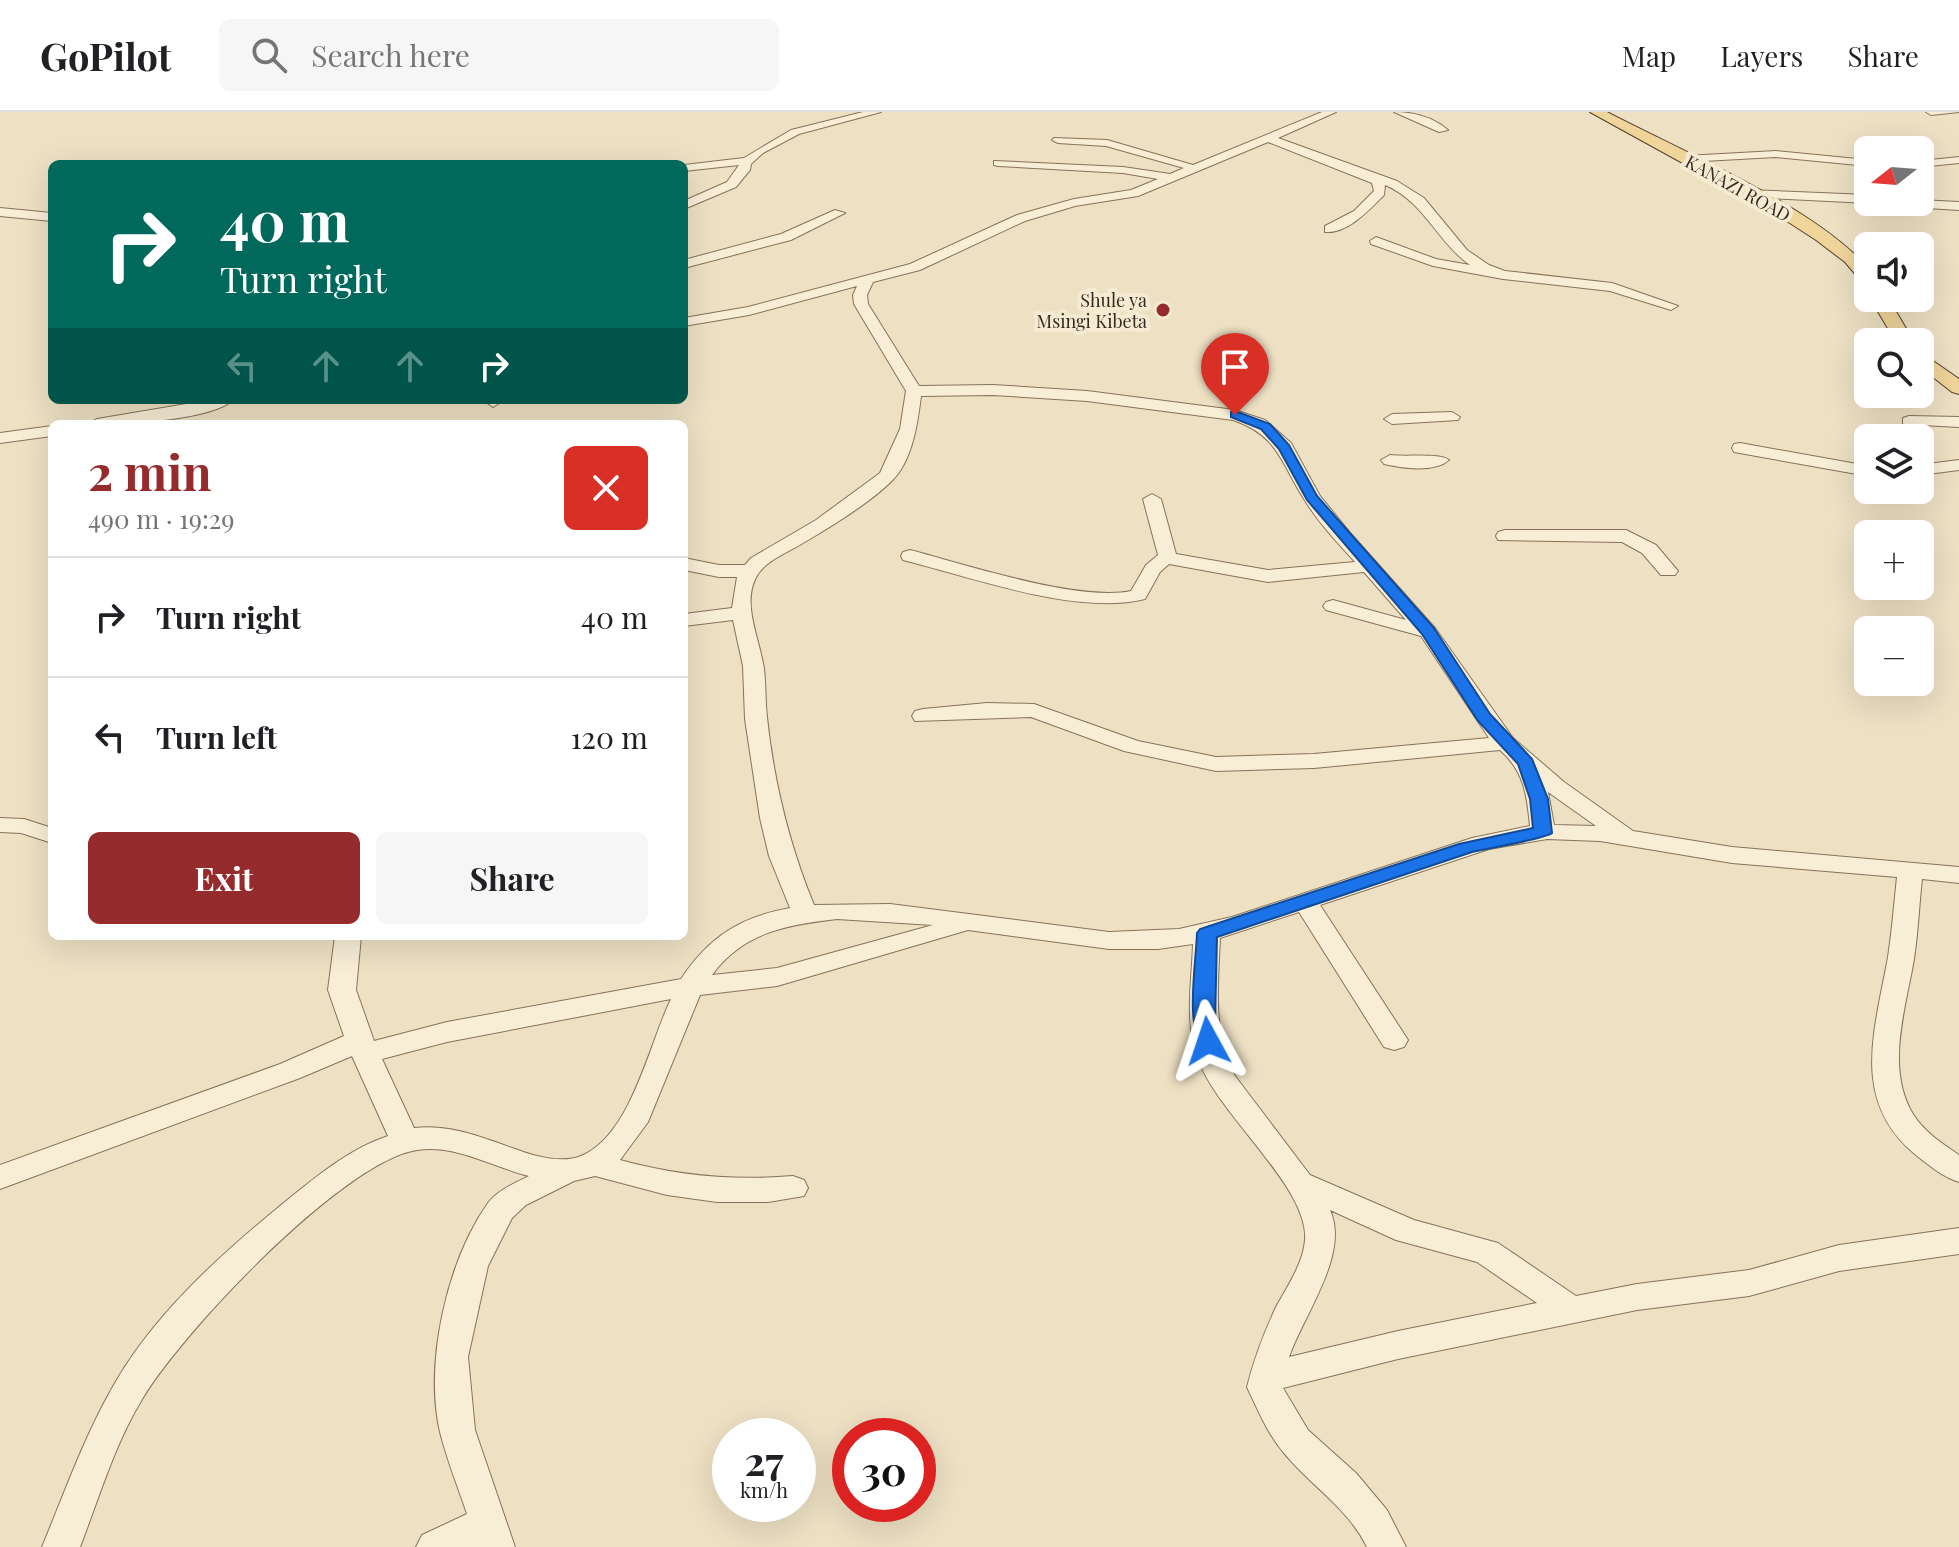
<!DOCTYPE html>
<html lang="en">
<head>
<meta charset="utf-8">
<style>
  :root { --surface:#fff; --page:#f6f6f6; --text:#202124; --muted:#757577; --line:#e0e0e0; --accent:#962b2d }
  body { margin:0; font-family:"Playfair Display",serif; background:var(--page); color:var(--text); height:100vh; display:flex; flex-direction:column; font-size:30px; white-space:nowrap }
  * { box-sizing:border-box; margin:0 }
  p { font-size:26px; color:var(--muted) }
  .icon { flex:none; width:44px; height:44px; fill:none; stroke:currentColor; stroke-width:2; stroke-linecap:round; stroke-linejoin:round }
  .map { position:relative; flex:1; overflow:hidden }
  .details { position:absolute; left:48px; top:308px; width:640px; height:520px; display:flex; flex-direction:column; background:var(--surface); border-radius:12px; box-shadow:0 8px 32px #0002 }
  .details>* { flex:none }
  .top-card { position:absolute; left:48px; top:48px; width:640px; height:244px; border-radius:12px; box-shadow:0 8px 32px #0002; background:#00695c; color:#fff; overflow:hidden }
  .needle { width:52px; rotate:253deg }
  .tools { position:absolute; left:1854px; top:24px; display:grid; gap:16px }
  .tools a { display:grid; place-items:center; width:80px; height:80px; border-radius:12px; background:var(--surface); box-shadow:0 8px 32px #0002; font-size:40px }
  .speed { position:absolute; left:712px; top:1306px; display:flex; gap:16px; font-size:40px; font-weight:700; text-align:center }
  .speed>* { display:grid; place-content:center; width:104px; height:104px; border-radius:50%; background:var(--surface); box-shadow:0 8px 32px #0002; line-height:1 }
  .speed small { font-size:20px; font-weight:400 }
  .speed .limit { border:12px solid #d22; background:#fff; color:#111 }
  .pin { position:absolute; display:grid; place-items:center; width:68px; height:68px; color:#fff; margin:-82px -34px; border-radius:50% 50% 50% 0; rotate:-45deg; box-shadow:0 0 8px #0007 }
  .pin .icon { rotate:45deg }
  .me { position:absolute; width:88px; margin:-44px; rotate:355deg; stroke-linejoin:round; filter:drop-shadow(0 0 6px #0008) }
  .turn { display:flex; align-items:center; gap:28px; height:168px; padding:0 40px; font-size:36px }
  .turn .icon { width:104px; height:104px; stroke-width:2.5 }
  .turn b { display:block; font-size:56px; line-height:68px }
  .lanes { display:flex; align-items:center; height:76px; padding:0 40px; background:#0003; justify-content:center; gap:40px; direction:ltr }
  .lanes .off { opacity:.35 }
  .round { display:grid; place-items:center; flex:none; width:84px; height:84px; border-radius:12px; background:var(--page) }
  .head { display:flex; align-items:center; justify-content:space-between; height:136px; padding:0 40px }
  h1 { font-size:48px; font-weight:700; line-height:60px; color:var(--accent) }
  .cta { display:flex; gap:16px; margin-top:auto; padding:16px 40px }
  .cta a { flex:1; height:92px; border-radius:12px; background:var(--accent); color:#fff; font-size:32px; font-weight:700; line-height:92px; text-align:center }
  .cta a+a { background:var(--page); color:var(--text) }
  ul { padding:0; list-style:none }
  li { display:flex; align-items:center; gap:24px; height:120px; padding:0 40px; border-top:2px solid var(--line) }
  li div { flex:1 }
  li b { display:block; font-size:30px }
  li em { font-style:normal }
  header { display:flex; align-items:center; gap:48px; box-sizing:border-box; height:112px; padding:0 40px; background:var(--surface); border-bottom:2px solid var(--line) }
  header strong { font-size:38px }
  nav { display:flex; gap:44px; margin-inline-start:auto; font-size:28px }
  .search { width:560px; height:72px; background:var(--page); display:flex; align-items:center; gap:20px; box-sizing:border-box; padding:0 28px; border-radius:12px; color:var(--muted); font-size:30px }
  .map>svg:first-child { display:block }
</style>
</head>
<body>
<header>
<strong>GoPilot</strong>
<div class="search"><svg class="icon" aria-label="search" viewBox="0 0 24 24"><circle cx="10" cy="10" r="6"/><path d="M15 15l6 6"/></svg>Search here</div>
<nav><a>Map</a><a>Layers</a><a>Share</a></nav>
</header>
<div class="map">
<svg width="1959" height="1435" viewBox="0 0 1959 1435">
  <rect width="100%" height="100%" fill="#ede0c3"/>
  <g fill="none" stroke-linecap="round" stroke-linejoin="round">
    <g stroke="#87725a" stroke-width="2">
      <path id="minor" d="M 863,0 L 881,0 L 799,22 L 763,41 L 751,52 L 750,58 L 736,75 L 684,97 L 684,89 L 727,70 L 739,53 L 684,59 L 684,53 L 744,46 L 791,18 Z
        M 1322,0 L 1336,0 L 1278,26 L 1397,69 L 1424,86 L 1467,138 L 1489,153 L 1505,159 L 1612,171 L 1678,194 L 1671,198 L 1610,179 L 1503,167 L 1433,154 L 1371,132 L 1370,129 L 1376,125 L 1436,147 L 1470,153 C 1437,130 1424,89 1385,73 L 1384,83 C 1370,97 1348,122 1325,120 L 1325,114 L 1354,99 L 1374,79 L 1372,71 L 1268,30 L 1138,84 L 1075,94 L 1025,109 L 920,158 L 873,170 L 867,183 L 868,192 L 919,274 L 993,273 L 1087,279 L 1235,298 L 1265,308 L 1291,331 L 1320,384 L 1351,422 L 1435,516 L 1513,626 L 1564,670 L 1633,719 L 1732,735 L 1959,755 L 1959,771 L 1922,767 C 1919,794 1918,821 1914,847 C 1906,895 1885,956 1913,1002 C 1924,1020 1943,1032 1959,1043 L 1959,1070 C 1943,1065 1930,1054 1917,1044 C 1849,989 1875,918 1888,845 C 1892,819 1894,792 1897,765 L 1732,751 L 1600,729 L 1547,727 L 1489,737 L 1320,793 L 1408,928 L 1404,935 L 1394,938 L 1384,935 L 1299,800 L 1220,826 C 1218,874 1212,920 1235,964 L 1310,1063 L 1414,1108 L 1498,1131 L 1576,1184 L 1637,1172 L 1749,1158 L 1839,1133 L 1959,1116 L 1959,1142 L 1839,1159 L 1749,1184 L 1637,1198 L 1398,1247 L 1283,1276 L 1308,1318 L 1356,1361 L 1387,1398 L 1406,1435 L 1367,1435 C 1348,1396 1311,1374 1284,1341 C 1268,1323 1257,1296 1247,1275 C 1254,1247 1264,1221 1276,1195 C 1287,1175 1303,1152 1305,1128 C 1309,1075 1217,1002 1198,947 C 1184,910 1192,869 1193,832 L 1158,837 L 1109,837 L 968,818 L 777,874 L 700,883 L 648,1010 L 620,1048 C 678,1064 734,1069 793,1064 L 804,1068 L 808,1076 L 804,1084 L 768,1090 L 717,1090 L 667,1083 L 595,1064 L 574,1069 L 526,1093 L 512,1106 L 488,1154 L 468,1245 L 475,1318 L 515,1435 L 416,1435 L 422,1423 L 467,1402 C 458,1375 447,1348 440,1320 C 424,1251 447,1149 488,1091 C 498,1078 515,1071 529,1064 C 492,1055 456,1032 417,1038 C 343,1049 179,1223 141,1289 C 114,1334 99,1386 80,1435 L 42,1435 C 64,1382 83,1328 111,1278 C 151,1205 217,1146 280,1094 C 312,1068 348,1037 388,1024 L 352,944 L 300,966 L 0,1077 L 0,1053 L 280,952 L 344,924 L 328,878 L 335,824 L 361,824 L 356,878 L 374,929 L 447,910 L 681,867 C 709,825 740,805 790,796 L 769,744 L 760,706 L 745,607 L 743,554 L 733,508 L 684,514 L 684,502 L 732,496 L 737,465 L 719,465 L 684,458 L 684,446 L 719,453 L 745,453 L 751,446 L 816,408 L 880,361 L 900,317 L 906,279 L 854,192 L 853,183 L 857,174 L 749,203 L 684,214 L 684,206 L 748,195 L 910,152 L 1017,103 L 1074,87 L 1131,78 L 1158,67 L 1123,61 L 998,54 L 994,53 L 994,49 L 1123,55 L 1170,62 L 1184,56 L 1106,34 L 1058,31 L 1052,28 L 1054,26 L 1107,28 L 1193,53 ZM 993,283 L 1087,289 L 1233,308 C 1278,323 1281,351 1304,387 C 1318,410 1337,430 1355,450 L 1268,458 L 1176,442 L 1161,387 L 1152,382 L 1143,387 L 1158,443 L 1146,453 L 1131,479 C 1079,490 964,452 910,438 L 903,440 L 901,444 L 903,448 C 971,465 1077,504 1145,487 L 1160,460 L 1169,452 L 1268,470 L 1364,460 L 1406,508 L 1333,488 L 1326,490 L 1323,494 L 1326,498 L 1421,524 L 1489,626 L 1314,642 L 1216,645 L 1138,629 L 1034,592 L 987,591 L 923,597 L 915,599 L 912,604 L 915,609 L 1031,605 L 1124,639 L 1216,659 L 1314,656 L 1500,638 C 1524,659 1527,683 1530,714 L 1472,726 L 1232,805 L 1179,817 L 1109,820 L 890,792 L 814,793 C 789,732 774,671 767,605 C 765,589 766,573 764,557 C 760,527 740,490 758,462 C 767,448 789,440 803,431 C 827,417 885,382 900,359 C 914,338 918,308 921,284 ZM 1548,680 L 1596,714 L 1554,713 ZM 837,807 L 933,813 L 777,856 L 712,863 C 743,820 787,813 837,807 ZM 671,887 C 649,932 631,1024 581,1044 C 562,1052 533,1044 515,1037 C 481,1025 450,1012 414,1016 L 382,947 L 447,930 ZM 1330,1098 L 1396,1128 L 1477,1150 L 1537,1191 L 1398,1219 L 1289,1245 C 1304,1202 1350,1142 1330,1098 Z
        M 1394,0 C 1414,0 1433,5 1448,18 L 1439,20 Z
        M 1926,0 L 1959,0 L 1931,3 Z
        M 1776,39 L 1868,48 L 1868,54 L 1776,45 L 1685,50 L 1679,47 L 1685,44 Z
        M 1959,45 L 1959,51 L 1920,55 L 1920,49 Z
        M 1749,78 L 1868,83 L 1868,90 L 1871,90 L 1868,91 L 1745,85 L 1743,82 Z
        M 1920,88 L 1959,90 L 1959,98 L 1894,94 L 1888,90 Z
        M 0,96 L 52,101 L 52,109 L 0,104 Z
        M 835,98 L 845,101 L 791,128 L 684,156 L 684,148 L 781,122 Z
        M 210,288 L 233,288 C 210,309 121,312 89,312 L 97,307 Z
        M 483,288 L 500,288 L 501,290 L 493,295 Z
        M 1452,300 L 1460,305 L 1458,308 L 1392,312 L 1384,307 L 1392,302 Z
        M 1909,304 L 1959,305 L 1959,315 L 1903,312 L 1903,306 Z
        M 52,314 L 52,324 L 0,331 L 0,321 Z
        M 1740,331 L 1868,354 L 1868,364 L 1734,340 L 1732,336 L 1734,332 Z
        M 1390,343 C 1405,345 1440,341 1449,348 C 1434,361 1402,356 1384,352 L 1381,348 Z
        M 1959,348 L 1959,358 L 1920,363 L 1920,353 Z
        M 1505,418 L 1626,418 L 1656,433 L 1678,459 L 1675,463 L 1661,463 L 1642,441 L 1622,430 L 1498,428 L 1496,424 L 1498,420 Z
        M 0,706 L 24,707 L 52,716 L 52,731 L 21,721 L 0,720 Z"/>
    </g>
    <g stroke="#55402e" stroke-width="2">
      <path id="major" d="M 1590,0 L 1607,0 C 1683,40 1812,93 1868,156 L 1868,171 L 1862,170 L 1845,150 L 1816,128 L 1779,104 Z
        M 1870,186 L 1888,186 L 1914,230 L 1896,230 Z
        M 1920,240 L 1959,267 L 1959,282 L 1952,280 L 1920,255 Z"/>
    </g>
    <use href="#minor" fill="#f8eed6" fill-rule="evenodd"/>
    <use href="#major" fill="#f0d59b" fill-rule="evenodd"/>
  </g>
  <path fill="#1a73e8" stroke="#114b97" stroke-width="2" d="M 1235,299 L 1270,312 L 1289,333 L 1317,384 L 1434,516 L 1490,602 L 1532,647 L 1548,687 L 1552,721 C 1545,727 1488,736 1472,740 L 1217,825 L 1215,910 L 1219,929 L 1216,934 L 1201,934 C 1186,909 1196,851 1197,821 L 1200,817 L 1459,732 L 1533,716 L 1530,687 L 1518,652 L 1478,609 L 1422,522 L 1307,388 L 1279,337 L 1261,317 L 1231,305 L 1231,300 Z"/>
  <circle fill="#962b2d" stroke="#f5ebd3" stroke-width="3" cx="1163" cy="198" r="8"/>
  <g text-anchor="middle" dominant-baseline="central" stroke-width="8" stroke-linejoin="round" paint-order="stroke">
    <g font-size="18" fill="#372a1e" stroke="#f5ebd3">
      <text transform="translate(1738 76) rotate(29)">KANAZI ROAD</text>
    </g>
    <g font-size="18" fill="#372a1e" stroke="#f5ebd3" text-anchor="end">
      <text x="1147" y="188">Shule ya<tspan x="1147" dy="21">Msingi Kibeta</tspan></text>
    </g>
  </g>
</svg>
<div class="tools">
<a><svg class="needle" viewBox="-14 -14 28 28"><path d="M0-13l5 13h-10z" fill="#e53935"/><path d="M0 13l5-13h-10z" fill="#757577"/></svg></a>
<a><svg class="icon" aria-label="sound" viewBox="0 0 24 24"><path d="M4 9h4l5-4v14l-5-4H4zM17 9q2 3 0 6"/></svg></a>
<a><svg class="icon" aria-label="search" viewBox="0 0 24 24"><circle cx="10" cy="10" r="6"/><path d="M15 15l6 6"/></svg></a>
<a><svg class="icon" aria-label="layers" viewBox="0 0 24 24"><path d="M12 4l9 5-9 5-9-5zM3 14l9 5 9-5"/></svg></a>
<a>+</a>
<a>−</a>
</div>
<div class="speed"><div>27<small>km/h</small></div><div class="limit">30</div></div>
<div class="pin" style="left:1235px;top:303px;background:#d93025"><svg class="icon" aria-label="arrive" viewBox="0 0 24 24"><path d="M6 21V4h12l-3 4 3 4H6"/></svg></div>
<svg class="me" style="left:1208px;top:929px" viewBox="-20 -20 40 40"><path d="M0-17L14 15 0 8-14 15z" fill="#1a73e8" stroke="#fff" stroke-width="4"/></svg>
<div class="top-card">
<div class="turn"><svg class="icon" aria-label="right" viewBox="0 0 24 24"><path d="M7 20v-9h11M14 6l5 5-5 5"/></svg><div><b>40 m</b>Turn right</div></div>
<div class="lanes"><svg class="icon off" aria-label="left" viewBox="0 0 24 24"><path d="M17 20v-9H6M10 6l-5 5 5 5"/></svg><svg class="icon off" aria-label="ahead" viewBox="0 0 24 24"><path d="M12 20V5M6 11l6-6 6 6"/></svg><svg class="icon off" aria-label="ahead" viewBox="0 0 24 24"><path d="M12 20V5M6 11l6-6 6 6"/></svg><svg class="icon" aria-label="right" viewBox="0 0 24 24"><path d="M7 20v-9h11M14 6l5 5-5 5"/></svg></div>
</div>
<section class="details">
<div class="head"><div><h1>2 min</h1><p>490 m · 19:29</p></div><a class="round" style="background:#d93025;color:#fff"><svg class="icon" aria-label="close" viewBox="0 0 24 24"><path d="M6 6l12 12M18 6L6 18"/></svg></a></div>
<ul>
<li><svg class="icon" aria-label="right" viewBox="0 0 24 24"><path d="M7 20v-9h11M14 6l5 5-5 5"/></svg><div><b>Turn right</b></div><em>40 m</em></li>
<li><svg class="icon" aria-label="left" viewBox="0 0 24 24"><path d="M17 20v-9H6M10 6l-5 5 5 5"/></svg><div><b>Turn left</b></div><em>120 m</em></li>
</ul>
<div class="cta"><a>Exit</a><a>Share</a></div>
</section>
</div>
</body>
</html>
